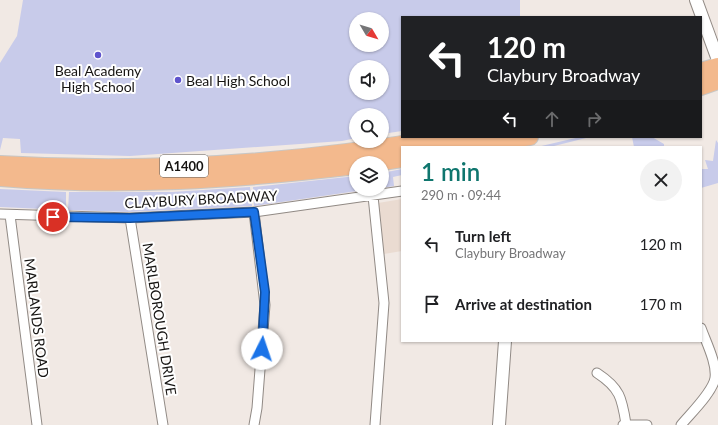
<!DOCTYPE html>
<html lang="en">
<head>
<meta charset="utf-8">
<style>
  :root { --surface:#fff; --page:#f2f2f2; --text:#202124; --muted:#757577; --accent:#0f766e }
  body { margin:0; font-family:Lato,sans-serif; background:var(--page); color:var(--text); height:100vh; display:flex; flex-direction:column; font-size:15px; white-space:nowrap }
  * { box-sizing:border-box; margin:0 }
  p { font-size:13px; color:var(--muted) }
  .icon { flex:none; width:22px; height:22px; fill:none; stroke:currentColor; stroke-width:2; stroke-linecap:round; stroke-linejoin:round }
  .map { position:relative; flex:1; overflow:hidden }
  .panel { position:absolute; left:401px; top:146px; width:301px; height:196px; display:flex; flex-direction:column; background:var(--surface); border-radius:0px; box-shadow:0 1px 3px #0004 }
  .panel>* { flex:none }
  .hud { position:absolute; left:401px; top:16px; width:301px; height:122px; border-radius:0px; box-shadow:0 1px 3px #0004; background:#202124; color:#fff; overflow:hidden }
  .needle { width:26px; rotate:128deg }
  .fabs { position:absolute; left:349px; top:12px; display:grid; gap:8px }
  .fabs a { display:grid; place-items:center; width:40px; height:40px; border-radius:50%; background:var(--surface); box-shadow:0 1px 3px #0004; font-size:20px }
  .pin { position:absolute; display:grid; place-items:center; width:34px; height:34px; color:#fff; margin:-17px; border:2px solid #fff; border-radius:50%; box-shadow:0 1px 4px #0007 }
  .me { position:absolute; width:44px; margin:-22px; rotate:4deg; stroke-linejoin:round; filter:drop-shadow(0 0 3px #0008) }
  .turn { display:flex; align-items:center; gap:14px; height:84px; padding:0 20px; font-size:18px }
  .turn .icon { width:52px; height:52px; stroke-width:2.5 }
  .turn b { display:block; font-size:28px; line-height:34px }
  .lanes { display:flex; align-items:center; height:38px; padding:0 20px; background:#0003; justify-content:center; gap:20px; direction:ltr }
  .lanes .off { opacity:.35 }
  .round { display:grid; place-items:center; flex:none; width:42px; height:42px; border-radius:21px; background:var(--page) }
  .summary { display:flex; align-items:center; justify-content:space-between; height:68px; padding:0 20px }
  h1 { font-size:24px; font-weight:600; line-height:30px; color:var(--accent) }
  ul { padding:0; list-style:none }
  li { display:flex; align-items:center; gap:12px; height:60px; padding:0 20px }
  li div { flex:1 }
  li b { display:block; font-size:15px }
  li em { font-style:normal }
  .map>svg:first-child { display:block }
</style>
</head>
<body>
<div class="map">
<svg width="718" height="425" viewBox="0 0 718 425">
  <rect width="100%" height="100%" fill="#f1e9e4"/>
  <path fill="#eadbd1" d="M 402,199 L 402,251 L 384,254 L 378,203 Z"/>
  <path fill="#c8cbea" fill-rule="evenodd" d="M 23,0 L 520,0 L 520,17 L 402,17 L 402,131 L 382,134 L 382,115 L 356,115 L 356,138 L 342,141 L 130,156 L 21,153 L 20,139 L 3,138 L 0,150 L 0,63 L 17,36 ZM 356,19 L 382,19 L 382,45 L 356,45 ZM 356,67 L 382,67 L 382,93 L 356,93 Z
    M 580,137 L 590,137 L 550,147 L 537,147 Z
    M 632,137 L 652,137 L 664,144 L 664,147 L 634,147 Z
    M 716,140 L 718,143 L 718,183 L 701,188 L 701,169 L 708,169 L 705,160 L 713,161 Z
    M 402,169 L 402,175 L 393,177 L 394,186 L 382,188 L 382,173 Z
    M 356,176 L 356,189 L 371,189 L 254,206 L 253,187 Z
    M 250,187 L 252,206 L 128,212 L 68,210 L 69,192 L 172,192 Z
    M 0,189 L 66,192 L 66,210 L 0,207 Z"/>
  <g fill="none" stroke-linecap="round" stroke-linejoin="round">
    <g stroke="#918a85" stroke-width="11">
      <path id="street" d="M 373,196 L 384,303 L 375,425
        M 254,212 L 265,305 L 257,408 L 254,425
        M 0,214 L 130,218 L 254,212 L 402,191
        M 10,215 L 37,425
        M 130,218 L 163,425
        M 597,373 C 620,388 622,398 626,424
        M 623,425 L 647,425
        M 681,425 C 690,414 713,392 715,378 C 717,363 706,342 701,328"/>
    </g>
    <g stroke="#918a85" stroke-width="14">
      <path id="secondary" d="M 696,0 L 718,60
        M 499,425 L 505,341"/>
    </g>
    <g stroke="#c7c7c6" stroke-width="18">
      <path id="highway" d="M 701,71 L 718,66
        M 701,87 L 718,81
        M 433,146 L 476,139 L 487,144
        M 477,146 L 530,137
        M 376,163 L 402,159
        M 0,164 C 149,173 298,163 444,137
        M 0,178 C 118,188 238,180 356,166"/>
    </g>
    <use href="#street" stroke="#fff" stroke-width="9"/>
    <use href="#secondary" stroke="#fff" stroke-width="12"/>
    <use href="#highway" stroke="#f3b98d" stroke-width="16"/>
  </g>
  <g fill="none" stroke-linecap="round" stroke-linejoin="round">
    <g stroke="#114b97" stroke-width="10">
      <path id="route" d="M 53,217 L 130,218 L 254,212 L 265,292 L 262,349"/>
    </g>
    <use href="#route" stroke="#1a73e8" stroke-width="7"/>
  </g>
  <g fill="#5f54cd" stroke="#fff" stroke-width="1.5">
    <circle cx="98" cy="55" r="4"/>
    <circle cx="178" cy="80" r="4"/>
  </g>
  <g text-anchor="middle" dominant-baseline="central" stroke-width="4" stroke-linejoin="round" paint-order="stroke">
    <rect fill="#fff" stroke="#5c5a59" stroke-width="1" x="160" y="155" width="48" height="22" rx="3"/>
    <g font-size="13" font-weight="bold" fill="#161412">
      <text x="184" y="166">A1400</text>
    </g>
    <g font-size="14" fill="#161412" stroke="#fff">
      <text x="98" y="70">Beal Academy<tspan x="98" dy="16">High School</tspan></text>
      <text x="186" y="80" text-anchor="start">Beal High School</text>
    </g>
    <g font-size="14" fill="#161412" stroke="#fff">
      <text transform="translate(201 199) rotate(-3)">CLAYBURY BROADWAY</text>
      <text transform="translate(37 318) rotate(83)">MARLANDS ROAD</text>
      <text transform="translate(160 319) rotate(81)">MARLBOROUGH DRIVE</text>
    </g>
  </g>
</svg>
<div class="fabs">
<a><svg class="needle" viewBox="-14 -14 28 28"><path d="M0-13l5 13h-10z" fill="#e53935"/><path d="M0 13l5-13h-10z" fill="#757577"/></svg></a>
<a><svg class="icon" aria-label="sound" viewBox="0 0 24 24"><path d="M4 9h4l5-4v14l-5-4H4zM17 9q2 3 0 6"/></svg></a>
<a><svg class="icon" aria-label="search" viewBox="0 0 24 24"><circle cx="10" cy="10" r="6"/><path d="M15 15l6 6"/></svg></a>
<a><svg class="icon" aria-label="layers" viewBox="0 0 24 24"><path d="M12 4l9 5-9 5-9-5zM3 14l9 5 9-5"/></svg></a>
</div>
<div class="pin" style="left:53px;top:217px;background:#d93025"><svg class="icon" aria-label="arrive" viewBox="0 0 24 24"><path d="M6 21V4h12l-3 4 3 4H6"/></svg></div>
<svg class="me" style="left:262px;top:349px" viewBox="-20 -20 40 40"><circle r="19" fill="#fff"/><path d="M0-13L10 11 0 6-10 11z" fill="#1a73e8"/></svg>
<div class="hud">
<div class="turn"><svg class="icon" aria-label="left" viewBox="0 0 24 24"><path d="M17 20v-9H6M10 6l-5 5 5 5"/></svg><div><b>120 m</b>Claybury Broadway</div></div>
<div class="lanes"><svg class="icon" aria-label="left" viewBox="0 0 24 24"><path d="M17 20v-9H6M10 6l-5 5 5 5"/></svg><svg class="icon off" aria-label="ahead" viewBox="0 0 24 24"><path d="M12 20V5M6 11l6-6 6 6"/></svg><svg class="icon off" aria-label="right" viewBox="0 0 24 24"><path d="M7 20v-9h11M14 6l5 5-5 5"/></svg></div>
</div>
<section class="panel">
<div class="summary"><div><h1>1 min</h1><p>290 m · 09:44</p></div><a class="round"><svg class="icon" aria-label="close" viewBox="0 0 24 24"><path d="M6 6l12 12M18 6L6 18"/></svg></a></div>
<ul>
<li><svg class="icon" aria-label="left" viewBox="0 0 24 24"><path d="M17 20v-9H6M10 6l-5 5 5 5"/></svg><div><b>Turn left</b><p>Claybury Broadway</p></div><em>120 m</em></li>
<li><svg class="icon" aria-label="arrive" viewBox="0 0 24 24"><path d="M6 21V4h12l-3 4 3 4H6"/></svg><div><b>Arrive at destination</b></div><em>170 m</em></li>
</ul>
</section>
</div>
</body>
</html>
